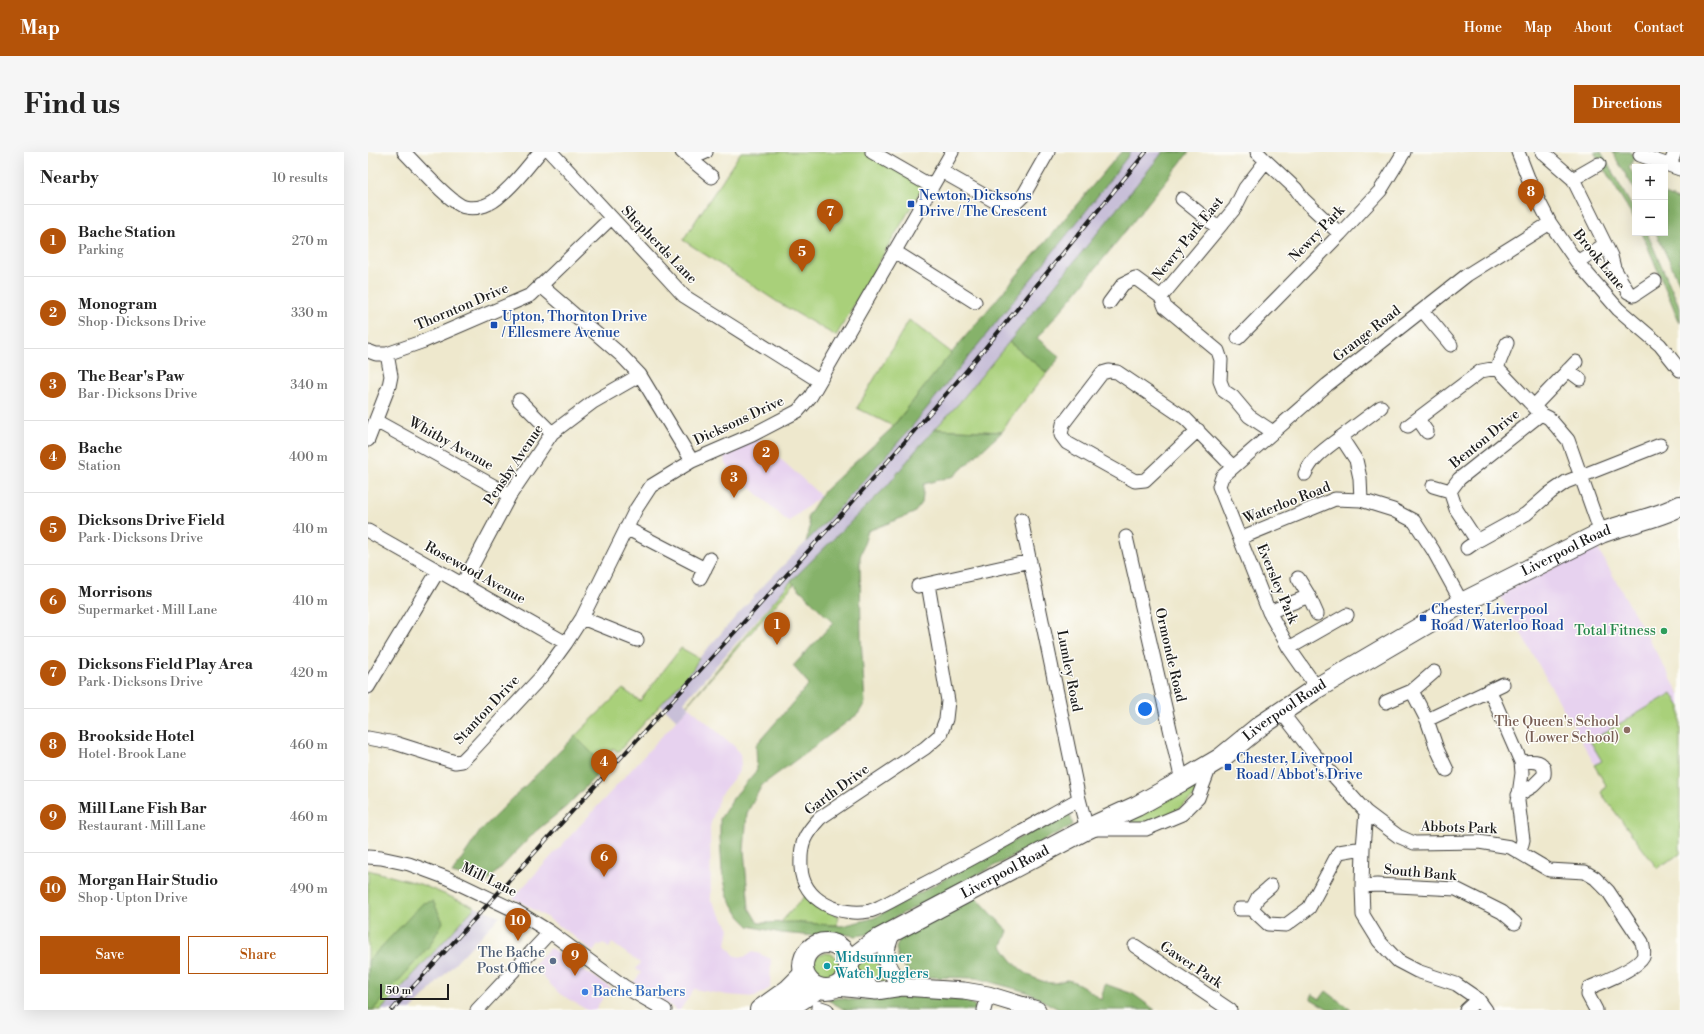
<!DOCTYPE html>
<html lang="en">
<head>
<meta charset="utf-8">
<style>
  :root { --surface:#fff; --page:#f6f6f6; --text:#222; --muted:#767676; --line:#e0e0e0; --accent:#b45309 }
  body { margin:0; font-family:"Libre Bodoni",serif; background:var(--page); color:var(--text) }
  .controls { position:absolute; right:12px; top:12px; display:grid; overflow:hidden; border-radius:0px; box-shadow:0 4px 16px #0002 }
  .controls button { width:36px; height:36px; display:grid; place-items:center; padding:0; border:0; border-bottom:1px solid var(--line); background:var(--surface); color:var(--text); font:20px sans-serif }
  .scale { position:absolute; left:12px; bottom:10px; width:69px; box-sizing:border-box; padding-left:4px; border:2px solid #1c1c1c; border-top:0; font-size:11px; line-height:14px; white-space:nowrap; color:#1c1c1c; -webkit-text-stroke:3px #fdfcf7; paint-order:stroke }
  .you { position:absolute; left:777px; top:557px; width:14px; height:14px; margin:-10px; border:3px solid #fff; border-radius:50%; background:#1a73e8; box-shadow:0 0 0 6px #1a73e833 }
  .badge { display:grid; place-items:center; width:26px; height:26px; border-radius:50%; background:var(--accent); color:#fff; font-size:13px; font-weight:700 }
  .pin { position:absolute; translate:-50% -33px; filter:drop-shadow(0 1px 2px #0008) }
  .pin::after { content:''; position:absolute; top:21px; width:14px; height:12px; background:inherit; clip-path:polygon(0 0,100% 0,50% 100%) }
  .list { margin:0; padding:0; list-style:none }
  h2 { display:flex; justify-content:space-between; align-items:center; height:52px; margin:0; padding:0 16px; font-size:17px }
  h2 small { font-size:13px; font-weight:400; color:var(--muted) }
  .list li { display:grid; grid-template-columns:26px 1fr auto; gap:12px; align-items:center; box-sizing:border-box; height:72px; padding:0 16px; border-top:1px solid var(--line) }
  .list b { display:block; font-size:15px; white-space:nowrap }
  .list p { margin:0; font-size:13px; white-space:nowrap; color:var(--muted) }
  .list em { font-size:13px; font-style:normal; color:var(--muted) }
  .actions { display:flex; gap:8px; padding:12px 16px }
  .actions a { flex:1; padding:9px 0; border:1px solid var(--accent); border-radius:0px; text-align:center; font-size:14px; color:var(--accent) }
  .actions .main { background:var(--accent); color:#fff }
  .map { position:relative; flex:none; width:1312px; height:858px; overflow:hidden; border-radius:0px }
  header { display:flex; align-items:center; gap:24px; box-sizing:border-box; height:56px; padding:0 20px; background:var(--accent); color:#fff }
  header strong { font-size:19px }
  nav { display:flex; gap:22px; margin-inline-start:auto; font-size:14px }
  .intro { display:flex; align-items:center; justify-content:space-between; box-sizing:border-box; height:96px; padding:0 24px }
  h1 { margin:0; font-size:28px }
  .button { padding:10px 18px; border-radius:0px; background:var(--accent); color:#fff; font-size:14px; font-weight:700 }
  main { display:flex; gap:24px; padding:0 24px }
  aside { flex:1; background:var(--surface); border-radius:0px; box-shadow:0 4px 16px #0002 }
  .map>svg:first-child { display:block }
</style>
</head>
<body>
<header>
<strong>Map</strong>
<nav><a>Home</a><a>Map</a><a>About</a><a>Contact</a></nav>
</header>
<div class="intro"><h1>Find us</h1><a class="button">Directions</a></div>
<main>
<aside>
<h2>Nearby<small>10 results</small></h2>
<ul class="list">
<li><span class="badge">1</span><div><b>Bache Station</b><p>Parking</p></div><em>270 m</em></li>
<li><span class="badge">2</span><div><b>Monogram</b><p>Shop · Dicksons Drive</p></div><em>330 m</em></li>
<li><span class="badge">3</span><div><b>The Bear's Paw</b><p>Bar · Dicksons Drive</p></div><em>340 m</em></li>
<li><span class="badge">4</span><div><b>Bache</b><p>Station</p></div><em>400 m</em></li>
<li><span class="badge">5</span><div><b>Dicksons Drive Field</b><p>Park · Dicksons Drive</p></div><em>410 m</em></li>
<li><span class="badge">6</span><div><b>Morrisons</b><p>Supermarket · Mill Lane</p></div><em>410 m</em></li>
<li><span class="badge">7</span><div><b>Dicksons Field Play Area</b><p>Park · Dicksons Drive</p></div><em>420 m</em></li>
<li><span class="badge">8</span><div><b>Brookside Hotel</b><p>Hotel · Brook Lane</p></div><em>460 m</em></li>
<li><span class="badge">9</span><div><b>Mill Lane Fish Bar</b><p>Restaurant · Mill Lane</p></div><em>460 m</em></li>
<li><span class="badge">10</span><div><b>Morgan Hair Studio</b><p>Shop · Upton Drive</p></div><em>490 m</em></li>
</ul>
<div class="actions"><a class="main">Save</a><a>Share</a></div>
</aside>
<div class="map">
<svg width="1312" height="858" viewBox="0 0 1312 858">
  <rect width="100%" height="100%" fill="#fdfcf7"/>
  <filter id="ink" filterUnits="userSpaceOnUse"><feTurbulence type="fractalNoise" baseFrequency=".025" numOctaves="2"/><feDisplacementMap in="SourceGraphic" scale="8" xChannelSelector="R" yChannelSelector="G"/><feConvolveMatrix kernelMatrix="1 2 1 2 8 2 1 2 1" color-interpolation-filters="sRGB"/></filter>
  <filter id="wash" filterUnits="userSpaceOnUse"><feTurbulence type="fractalNoise" baseFrequency=".012" numOctaves="4" result="noise"/><feDisplacementMap in="SourceGraphic" scale="16" xChannelSelector="R" yChannelSelector="G"/><feGaussianBlur stdDeviation="0.9" result="paint"/><feColorMatrix in="noise" values="0 0 0 0 0 0 0 0 0 0 0 0 0 0 0 0 0 1.4 0 .05"/><feComposite in="paint" operator="in"/></filter>
  <g filter="url(#wash)">
    <rect width="100%" height="100%" fill="#eee8cd"/>
    <path fill="#e7d2ef" d="M 390,286 L 453,344 L 420,370 L 357,312 L 356,307 L 358,301 Z
      M 1229,395 L 1312,543 L 1312,702 L 1289,716 L 1233,641 L 1238,633 L 1131,442 Z
      M 321,555 L 367,595 L 372,602 L 373,613 L 370,621 L 352,643 L 342,674 L 343,748 L 361,776 L 358,793 L 367,804 L 376,805 L 385,799 L 403,807 L 402,836 L 387,845 L 359,843 L 326,837 L 312,858 L 309,858 L 265,831 L 273,821 L 268,817 L 272,811 L 244,791 L 241,796 L 235,791 L 231,794 L 230,793 L 225,800 L 200,780 L 175,763 L 145,746 Z
      M 182,796 L 242,835 L 227,858 L 219,858 L 192,842 L 164,814 Z"/>
    <path fill="#c8bfd8" d="M 763,0 L 795,0 L 716,100 L 592,250 L 548,298 L 520,333 L 423,429 L 316,550 L 321,555 L 309,568 L 293,553 L 325,517 L 331,506 L 395,434 L 475,352 L 542,277 L 718,59 Z
      M 107,755 L 132,764 L 43,858 L 13,858 Z"/>
    <path fill="#a9d07a" stroke="#62764b" d="M 373,0 L 497,0 L 556,33 L 468,184 L 411,151 L 315,88 Z
      M 541,168 L 584,201 L 525,274 L 489,256 Z
      M 641,190 L 679,221 L 644,264 L 634,280 L 567,277 L 592,250 Z
      M 423,429 L 426,432 L 319,553 Z
      M 313,496 L 331,506 L 325,517 L 250,600 L 245,596 L 233,610 L 207,584 L 255,537 L 272,549 Z
      M 1304,541 L 1312,555 L 1312,702 L 1289,716 L 1233,641 L 1238,633 L 1226,613 L 1234,609 L 1222,589 Z
      M 829,629 L 832,633 L 827,644 L 805,661 L 782,672 L 758,673 L 754,668 Z
      M 0,718 L 52,732 L 107,755 L 13,858 L 0,858 Z
      M 438,743 L 453,756 L 471,764 L 469,773 L 412,771 Z
      M 508,795 L 509,811 L 517,831 C 506,828 491,824 486,814 Z
      M444 815a14 14 0 1 1 28 0a14 14 0 1 1-28 0Z"/>
    <path fill="#86b26a" stroke="#516743" d="M 753,0 L 763,0 L 718,59 L 542,277 L 475,352 L 438,390 L 442,375 L 439,365 L 456,339 L 523,277 L 575,211 Z
      M 795,0 L 821,0 L 707,142 L 669,186 L 692,205 L 679,221 L 641,190 Z
      M 1226,0 L 1233,0 L 1267,60 L 1267,68 Z
      M 1244,0 L 1261,0 L 1267,4 L 1261,16 L 1267,24 L 1267,38 Z
      M 1297,42 L 1312,48 L 1312,132 L 1288,81 L 1297,81 Z
      M 1274,81 L 1279,81 L 1312,156 L 1312,171 Z
      M 567,277 L 634,280 L 586,324 L 556,332 L 554,351 L 546,361 L 500,379 L 492,405 L 493,486 L 497,551 L 490,562 L 394,633 L 379,661 L 376,698 L 381,756 L 390,771 L 425,770 L 474,774 L 506,766 L 701,659 L 705,673 L 524,767 L 520,777 L 507,781 L 488,784 L 475,782 L 448,784 L 413,781 L 381,774 L 372,765 L 360,745 L 354,719 L 352,685 L 352,667 L 366,645 L 389,618 L 388,593 L 441,532 L 425,514 L 465,471 L 423,429 L 520,333 L 548,298 Z
      M 207,584 L 233,610 L 230,614 L 234,618 L 199,654 L 168,679 L 119,730 L 84,721 L 113,678 Z
      M 606,743 L 640,779 L 634,794 C 644,812 662,829 684,831 C 688,832 694,828 699,828 C 712,830 723,840 733,848 L 737,832 L 765,842 L 787,858 L 692,858 L 659,840 L 608,826 L 552,825 L 539,819 L 531,808 L 528,796 L 533,784 Z
      M 65,749 L 75,770 L 62,793 L 5,858 L 0,858 L 0,809 L 55,751 Z
      M 958,839 L 983,858 L 962,858 L 943,847 L 944,842 L 952,847 Z
      M 554,844 L 600,849 L 607,854 L 608,858 L 477,858 L 460,848 L 472,846 L 486,848 Z"/>
  </g>
  <g filter="url(#ink)">
    <g fill="none" stroke-linecap="round" stroke-linejoin="round">
      <defs>
        <path id="minor" d="M 36,0 C 48,12 83,52 97,55 C 110,58 124,52 133,43 C 148,31 160,14 172,0
          M 183,0 L 316,144 L 451,229
          M 314,0 L 344,25
          M 504,0 L 563,34
          M 889,0 L 898,9
          M 1150,0 L 1164,36 L 1182,71 L 1209,110 L 1250,157 L 1292,193 L 1312,218
          M 1174,0 L 1205,27 L 1243,104 L 1246,116 L 1260,140 L 1266,143 L 1287,129
          M 317,3 L 331,3 L 338,0
          M 1272,3 L 1312,17
          M 1302,13 L 1307,0
          M 573,19 L 635,54 L 647,52 L 655,44 L 680,0
          M 1205,27 L 1231,12
          M 814,47 L 850,76
          M 526,99 L 607,150
          M 1209,110 L 1236,93
          M 172,133 L 253,203 L 272,223 L 324,309
          M 741,151 L 755,132 L 767,126 L 793,145
          M 1055,159 L 1083,193
          M 870,186 L 972,82 L 1012,39 L 1036,0
          M 0,199 L 8,202 L 19,202 L 56,189 L 163,143 L 243,66
          M 1129,216 L 1139,191
          M 1200,218 L 1212,227
          M 151,248 L 184,281
          M 1166,254 L 1208,210
          M 1173,262 L 1091,327 L 1082,339 L 1088,357 L 1109,389 L 1158,362 L 1182,341 L 1198,330 L 1292,293
          M 1050,267 L 1059,280
          M 8,269 L 142,343
          M 1040,274 L 1113,219 L 1129,216 L 1173,262 L 1181,266 L 1200,288 L 1233,381
          M 830,278 L 777,328 L 767,329 L 699,291 L 693,283 L 695,272 L 734,221 L 741,219 L 749,220 L 817,266 L 865,315
          M 905,280 L 881,264 L 865,245 L 856,239 L 852,229 L 853,208 L 850,199 L 797,155 L 793,145 L 867,56 L 877,36 L 898,9 L 928,37 L 935,47 L 972,82
          M 0,288 L 21,234 L 23,224 L 19,202
          M 937,322 C 944,305 959,296 973,285
          M 1065,334 L 1082,339
          M 993,348 L 992,326 L 988,308 L 973,285 L 1013,255
          M 653,367 L 711,647 L 719,677 L 778,677 L 814,662 L 830,646 L 843,612
          M 258,376 L 337,417
          M 0,379 L 198,491
          M 758,385 L 814,629
          M 872,386 L 967,347 L 993,348 L 1025,358 L 1046,369 L 1065,398 L 1094,451
          M 1099,396 L 1109,389
          M 332,426 L 342,407
          M 930,426 L 941,444 L 949,462
          M 560,432 L 580,549 L 578,567 L 572,583 L 557,596 L 452,666 C 436,683 432,691 433,715 C 434,749 473,765 502,759 C 513,756 537,741 548,736 C 603,708 657,677 711,647
          M 94,433 L 142,343 L 184,281 L 225,250 L 272,223
          M 550,434 L 662,409
          M 901,460 L 941,444
          M 214,466 L 269,488
          M 921,496 L 979,463
          M 0,535 L 70,419
          M 949,536 L 921,496 L 901,460 L 851,334 L 854,325 L 959,233 L 1099,123 L 1182,71
          M 1044,539 L 1059,568 L 1069,597 L 1079,618
          M 1122,539 L 1153,610 L 1154,621 L 1150,649 L 1155,688 L 1152,700
          M 1018,550 L 1044,539 L 1066,520
          M 914,561 L 945,601 L 998,660 L 1030,684 L 1046,691 L 1111,690 L 1142,695 L 1181,718 L 1217,720 L 1227,726 L 1240,739 L 1274,790 C 1275,795 1277,801 1275,805 C 1269,817 1234,830 1221,836 L 1220,843 L 1228,858
          M 1059,568 L 1135,532
          M 0,586 L 27,591 L 87,610 L 94,609 L 102,601 L 174,524 L 198,491 L 214,466 L 268,357 L 283,334 L 324,309 L 384,283 L 430,259 L 443,244 L 584,0
          M 1150,643 L 1165,634 L 1176,623 C 1178,607 1165,609 1153,610
          M 998,660 L 995,696 L 994,734 L 995,763 L 1011,789 L 1030,809 L 1049,819 L 1088,832 L 1110,847 L 1118,858
          M 0,705 L 13,706 L 41,712 L 79,726 L 148,759 L 182,780 L 257,835 L 297,858
          M 903,734 L 890,745 L 884,757 L 900,772 L 918,773 L 941,756 L 971,700 L 995,696
          M 994,734 L 1009,733 L 1088,737 L 1134,760 L 1147,771
          M 871,757 L 884,757
          M 767,794 L 862,858
          M 450,855 L 459,858
          M 109,858 L 182,780
          M 616,858 L 620,843
          M 1098,858 L 1110,847"/>
        <path id="major" d="M 524,780 C 512,808 518,812 534,835
          M 480,821 L 506,838
          M 469,835 L 508,839 L 534,835 L 596,839 L 620,843 L 669,858"/>
        <g id="highway">
          <circle cx="458" cy="814" r="23"/>
          <path id="s1" d="M 481,809 L 507,789 L 719,677 L 769,654 L 814,629 L 853,606 L 892,574 L 949,536 L 1094,451 L 1233,381 C 1259,371 1287,367 1312,354"/>
          <path d="M 392,858 L 420,838 L 436,822"/>
          <path d="M 418,858 L 450,836"/>
        </g>
      </defs>
      <use href="#minor" stroke="#3c3b37" stroke-width="15"/>
      <use href="#major" stroke="#3c3b37" stroke-width="19"/>
      <use href="#highway" stroke="#3c3b37" stroke-width="22"/>
      <use href="#minor" stroke="#fff" stroke-width="13"/>
      <use href="#major" stroke="#fff" stroke-width="17"/>
      <use href="#highway" stroke="#fff" stroke-width="20"/>
      <defs>
        <path id="rail" d="M 24,858 L 481,354 L 599,218 L 778,0"/>
      </defs>
      <use href="#rail" stroke="#1c1c1c" stroke-width="4"/>
      <use href="#rail" stroke="#fdfcf7" stroke-width="2.5" stroke-dasharray="8" stroke-linecap="butt"/>
    </g>
  </g>
  <g fill="#1a4fb4" stroke="#fdfcf7" stroke-width="1.5">
    <rect x="539" y="48" width="8" height="8" rx="2"/>
    <rect x="122" y="169" width="8" height="8" rx="2"/>
    <rect x="1051" y="462" width="8" height="8" rx="2"/>
    <rect x="856" y="611" width="8" height="8" rx="2"/>
  </g>
  <circle fill="#2e9e5b" stroke="#fdfcf7" stroke-width="1.5" cx="1296" cy="479" r="4"/>
  <circle fill="#8d6e63" stroke="#fdfcf7" stroke-width="1.5" cx="1259" cy="578" r="4"/>
  <circle fill="#5c6f8a" stroke="#fdfcf7" stroke-width="1.5" cx="185" cy="809" r="4"/>
  <circle fill="#0f9aa8" stroke="#fdfcf7" stroke-width="1.5" cx="459" cy="814" r="4"/>
  <circle fill="#3f7fe0" stroke="#fdfcf7" stroke-width="1.5" cx="217" cy="840" r="4"/>
  <g text-anchor="middle" dominant-baseline="central" stroke-width="3" stroke-linejoin="round" paint-order="stroke">
    <g font-size="14" fill="#164399" stroke="#fdfcf7" text-anchor="start">
      <text x="551" y="44">Newton, Dicksons<tspan x="551" dy="16">Drive / The Crescent</tspan></text>
      <text x="134" y="165">Upton, Thornton Drive<tspan x="134" dy="16">/ Ellesmere Avenue</tspan></text>
      <text x="1063" y="458">Chester, Liverpool<tspan x="1063" dy="16">Road / Waterloo Road</tspan></text>
      <text x="868" y="607">Chester, Liverpool<tspan x="868" dy="16">Road / Abbot's Drive</tspan></text>
    </g>
    <g font-size="14" fill="#1c1c1c" stroke="#fdfcf7">
      <text transform="translate(949 82) rotate(-46)">Newry Park</text>
      <text transform="translate(820 87) rotate(-51)">Newry Park East</text>
      <text transform="translate(291 93) rotate(46)">Shepherds Lane</text>
      <text transform="translate(1231 108) rotate(51)">Brook Lane</text>
      <text transform="translate(94 155) rotate(-23)">Thornton Drive</text>
      <text transform="translate(999 182) rotate(-38)">Grange Road</text>
      <text transform="translate(371 269) rotate(-25)">Dicksons Drive</text>
      <text transform="translate(1117 287) rotate(-39)">Benton Drive</text>
      <text transform="translate(83 292) rotate(29)">Whitby Avenue</text>
      <text transform="translate(146 313) rotate(-56)">Pensby Avenue</text>
      <text transform="translate(919 351) rotate(-21)">Waterloo Road</text>
      <text stroke="none"><textPath href="#s1" startOffset="828">Liverpool Road</textPath></text>
      <text transform="translate(107 421) rotate(29)">Rosewood Avenue</text>
      <text transform="translate(909 432) rotate(67)">Eversley Park</text>
      <text transform="translate(802 503) rotate(77)">Ormonde Road</text>
      <text transform="translate(701 519) rotate(79)">Lumley Road</text>
      <text transform="translate(119 558) rotate(-47)">Stanton Drive</text>
      <text stroke="none"><textPath href="#s1" startOffset="504">Liverpool Road</textPath></text>
      <text transform="translate(469 638) rotate(-36)">Garth Drive</text>
      <text transform="translate(1091 676) rotate(2)">Abbots Park</text>
      <text stroke="none"><textPath href="#s1" startOffset="180">Liverpool Road</textPath></text>
      <text transform="translate(1052 721) rotate(5)">South Bank</text>
      <text transform="translate(121 728) rotate(26)">Mill Lane</text>
      <text transform="translate(823 813) rotate(34)">Gawer Park</text>
    </g>
    <g font-size="14" fill="#27864d" stroke="#fdfcf7" text-anchor="end">
      <text x="1288" y="479">Total Fitness</text>
    </g>
    <g font-size="14" fill="#785e54" stroke="#fdfcf7" text-anchor="end">
      <text x="1251" y="570">The Queen's School<tspan x="1251" dy="16">(Lower School)</tspan></text>
    </g>
    <g font-size="14" fill="#4e5e75" stroke="#fdfcf7" text-anchor="end">
      <text x="177" y="801">The Bache<tspan x="177" dy="16">Post Office</tspan></text>
    </g>
    <g font-size="14" fill="#0d838f" stroke="#fdfcf7" text-anchor="start">
      <text x="467" y="806">Midsummer<tspan x="467" dy="16">Watch Jugglers</tspan></text>
    </g>
    <g font-size="14" fill="#366cbe" stroke="#fdfcf7" text-anchor="start">
      <text x="225" y="840">Bache Barbers</text>
    </g>
  </g>
</svg>
<div class="controls">
<button>+</button>
<button>−</button>
</div>
<div class="scale">50 m</div>
<div class="you"></div>
<div class="pin badge" style="left:409px;top:493px">1</div>
<div class="pin badge" style="left:398px;top:321px">2</div>
<div class="pin badge" style="left:366px;top:346px">3</div>
<div class="pin badge" style="left:236px;top:630px">4</div>
<div class="pin badge" style="left:434px;top:120px">5</div>
<div class="pin badge" style="left:236px;top:725px">6</div>
<div class="pin badge" style="left:462px;top:80px">7</div>
<div class="pin badge" style="left:1163px;top:60px">8</div>
<div class="pin badge" style="left:207px;top:824px">9</div>
<div class="pin badge" style="left:150px;top:789px">10</div>
</div>
</main>
</body>
</html>
